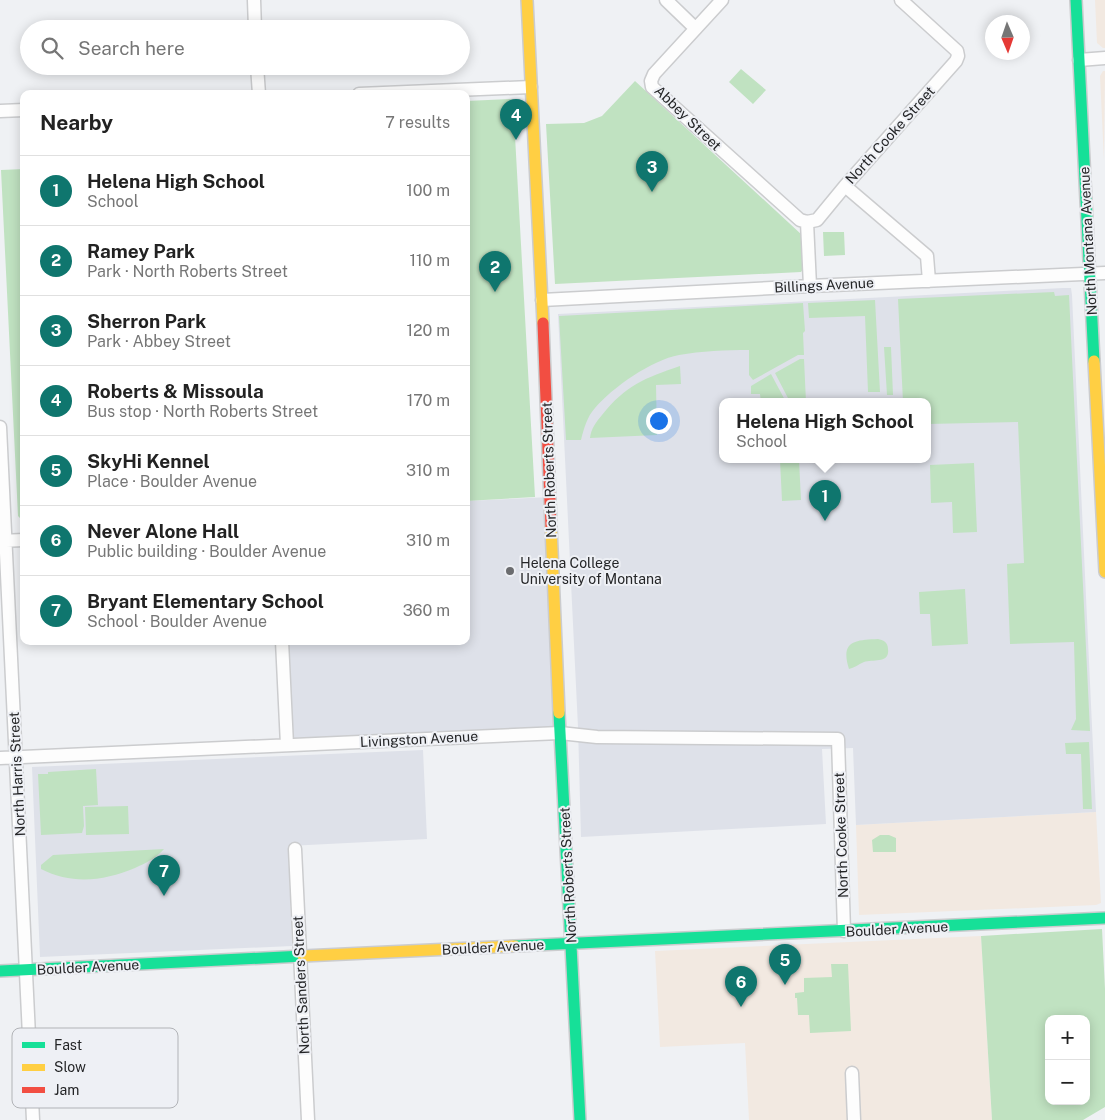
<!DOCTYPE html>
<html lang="en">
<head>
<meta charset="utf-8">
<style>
  :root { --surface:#fff; --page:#f6f6f6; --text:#222; --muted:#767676; --line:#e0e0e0; --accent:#0f766e }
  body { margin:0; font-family:"Public Sans",sans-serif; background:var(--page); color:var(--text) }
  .controls { position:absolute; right:15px; bottom:15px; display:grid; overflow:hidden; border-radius:10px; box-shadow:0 2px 12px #0003 }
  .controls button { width:45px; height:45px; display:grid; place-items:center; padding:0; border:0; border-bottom:1px solid var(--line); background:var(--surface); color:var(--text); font:25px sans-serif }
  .compass { position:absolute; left:985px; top:15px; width:45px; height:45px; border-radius:50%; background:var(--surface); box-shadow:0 2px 12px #0003; rotate:178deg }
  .you { position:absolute; left:658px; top:420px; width:18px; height:18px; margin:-12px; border:4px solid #fff; border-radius:50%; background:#1a73e8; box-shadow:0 0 0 8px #1a73e833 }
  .badge { display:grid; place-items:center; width:32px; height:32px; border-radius:50%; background:var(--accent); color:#fff; font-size:16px; font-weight:700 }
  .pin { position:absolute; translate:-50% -41px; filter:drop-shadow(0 1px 2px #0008) }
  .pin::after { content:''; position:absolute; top:26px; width:18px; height:15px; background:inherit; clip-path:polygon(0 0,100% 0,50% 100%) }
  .popup { position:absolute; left:719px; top:398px; width:212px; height:65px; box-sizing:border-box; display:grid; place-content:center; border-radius:10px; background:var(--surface); filter:drop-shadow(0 1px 4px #0005); font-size:16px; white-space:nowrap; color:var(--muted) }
  .popup b { font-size:19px; color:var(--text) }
  .popup::after { content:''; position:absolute; left:50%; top:100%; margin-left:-10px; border:10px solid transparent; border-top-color:var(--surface) }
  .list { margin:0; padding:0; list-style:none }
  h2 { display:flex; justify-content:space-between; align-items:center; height:65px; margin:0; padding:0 20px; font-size:21px }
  h2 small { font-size:16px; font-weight:400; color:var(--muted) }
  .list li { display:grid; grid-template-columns:32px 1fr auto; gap:15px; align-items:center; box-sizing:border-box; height:70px; padding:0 20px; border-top:1px solid var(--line) }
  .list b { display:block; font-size:19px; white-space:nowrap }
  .list p { margin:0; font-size:16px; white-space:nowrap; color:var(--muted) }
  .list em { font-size:16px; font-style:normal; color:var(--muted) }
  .icon { flex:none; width:28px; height:28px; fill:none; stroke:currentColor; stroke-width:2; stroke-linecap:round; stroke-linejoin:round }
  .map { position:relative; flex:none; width:1105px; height:1120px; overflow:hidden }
  .search { position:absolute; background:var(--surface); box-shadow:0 2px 12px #0003; left:20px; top:20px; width:450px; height:55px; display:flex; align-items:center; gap:12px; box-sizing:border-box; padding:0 18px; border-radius:28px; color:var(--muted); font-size:19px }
  .panel { position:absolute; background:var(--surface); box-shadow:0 2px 12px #0003; left:20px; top:90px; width:450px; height:555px; border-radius:10px }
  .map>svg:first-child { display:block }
</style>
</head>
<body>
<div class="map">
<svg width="1105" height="1120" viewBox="0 0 1105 1120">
  <rect width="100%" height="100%" fill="#eff1f4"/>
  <path fill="#f2e9e1" d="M 1095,0 L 1105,0 L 1105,48 L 1103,48 L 1097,43 Z
    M 1103,71 L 1105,71 L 1104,161 L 1100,76 Z
    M 1096,812 L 1101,903 L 1096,905 L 859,915 L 856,825 Z
    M 981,936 L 992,1120 L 749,1120 L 745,1043 L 660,1047 L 655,951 Z"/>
  <path fill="#dee1e9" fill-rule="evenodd" d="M 1063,288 L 1071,288 L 1072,295 L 1096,812 L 856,825 L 853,748 L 822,749 L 826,824 L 581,837 L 578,727 L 558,314 ZM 722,402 L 928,402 L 928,460 L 722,460 Z
    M 550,497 L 560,733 L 287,745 L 282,641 L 466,641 L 466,501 Z
    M 423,750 L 427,839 L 288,846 L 292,946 L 40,957 L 32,767 Z"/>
  <path fill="#c0e2c1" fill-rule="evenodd" d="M 741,69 L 766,90 L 753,104 L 729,82 Z
    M 635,81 L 802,235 L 803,269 L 801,272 L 555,284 L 546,124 L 584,123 L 602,116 Z
    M 510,99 L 513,100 L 535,497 L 466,501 L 466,101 Z
    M 24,169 L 24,522 L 18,516 L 1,170 Z
    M 823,232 L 844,232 L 845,255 L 824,256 Z
    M 1054,292 L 1055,296 L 1069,295 L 1090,731 L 1071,730 L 1076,719 L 1074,642 L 1010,644 L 1007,564 L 1024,563 L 1018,422 L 928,424 L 928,402 L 903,402 L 898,299 Z
    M 875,300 L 880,392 L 868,392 L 865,316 L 809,318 L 808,303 Z
    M 803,303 L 805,331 L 803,333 L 804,355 L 798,355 L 753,380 L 749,375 L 749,350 C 726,350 701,351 679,355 C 652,360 613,387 595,408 C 587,417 584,428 581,440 L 566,440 L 559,316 Z
    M 884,347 L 891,347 L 893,395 L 887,395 Z
    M 800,359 L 804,359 L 806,402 L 790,402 L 775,373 Z
    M 680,366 L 681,384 L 656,385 L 657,435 L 590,438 C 591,429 596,422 602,415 C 626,385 645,378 680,366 Z
    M 771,374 L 786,402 L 761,402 L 760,394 L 751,394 L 751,386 Z
    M 780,460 L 799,460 L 801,500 L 782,501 Z
    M 974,463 L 977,532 L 953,533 L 952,502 L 931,503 L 930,465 Z
    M 965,589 L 968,644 L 932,646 L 930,614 L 920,614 L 919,592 Z
    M 878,639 C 883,640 888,642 888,649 C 890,664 873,659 864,662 C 859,664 854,668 849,669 C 840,641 855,640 878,639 Z
    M 1089,742 L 1092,809 L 1083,809 L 1081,754 L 1066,754 L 1065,743 Z
    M 96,769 L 98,805 L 83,806 L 84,826 L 82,833 L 41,835 L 38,774 L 48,774 L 48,772 Z
    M 128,806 L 129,834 L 86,835 L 85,807 Z
    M 880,835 L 889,835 L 896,838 L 896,852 L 873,852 L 872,840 Z
    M 164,849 C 156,858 146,863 135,868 C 104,881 72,885 41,869 L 41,865 L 53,855 Z
    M 1102,929 L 1105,989 L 1105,1107 L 1083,1120 L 992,1120 L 981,936 ZM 1049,1019 L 1086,1019 L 1086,1101 L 1049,1101 Z
    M 831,964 L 848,964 L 851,1031 L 810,1033 L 809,1015 L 798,1015 L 797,998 L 795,998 L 795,993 L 804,992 L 804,978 L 832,977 Z"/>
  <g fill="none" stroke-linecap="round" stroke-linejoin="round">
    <defs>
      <path id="street" d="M 254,0 L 255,29
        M 666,0 L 695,28
        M 722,0 L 654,74 L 651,81 L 652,87 L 800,220 L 807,222 L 817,220 L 845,186 L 956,61 L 958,56 L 957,51 L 901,0
        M 1079,60 L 1105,58
        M 257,66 L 259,94
        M 359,94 L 531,87
        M 0,111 L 24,110
        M 845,186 L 927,256 L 929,281
        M 807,222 L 810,286
        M 542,300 L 810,286 L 1105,273
        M 0,427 L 33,1120
        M 0,541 L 24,540
        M 282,641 L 287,745
        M 0,758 L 560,733 L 597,737 L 838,739 L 844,931
        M 295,849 L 308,1120
        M 852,1073 L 854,1120"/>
      <path id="fast" d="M 1076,0 L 1094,361
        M 559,713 L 580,1120
        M 515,946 L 1105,918
        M 0,971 L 303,956"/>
      <path id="slow" d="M 527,0 L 543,323
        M 1094,361 L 1105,572
        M 551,527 L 559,713
        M 303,956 L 515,946"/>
      <path id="jam" d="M 543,323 L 551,527"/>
    </defs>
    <use href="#street" stroke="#cbccce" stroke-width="15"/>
    <use href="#fast" stroke="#cbccce" stroke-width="14"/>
    <use href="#slow" stroke="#cbccce" stroke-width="14"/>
    <use href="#jam" stroke="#cbccce" stroke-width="14"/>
    <use href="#street" stroke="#fdfdfd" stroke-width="12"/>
    <use href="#fast" stroke="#16e098" stroke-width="11"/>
    <use href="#slow" stroke="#ffcf43" stroke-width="11"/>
    <use href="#jam" stroke="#f24e42" stroke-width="11"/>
  </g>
  <circle fill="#6b6c6f" stroke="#eef0f5" stroke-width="2" cx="510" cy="571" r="5"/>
  <g text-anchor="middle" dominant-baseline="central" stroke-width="4" stroke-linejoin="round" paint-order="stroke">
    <g font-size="14" fill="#242527" stroke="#eef0f5">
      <text transform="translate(688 118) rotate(44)">Abbey Street</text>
      <text transform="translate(890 135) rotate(-48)">North Cooke Street</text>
      <text transform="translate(1088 241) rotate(-93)">North Montana Avenue</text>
      <text transform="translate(824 285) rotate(-3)">Billings Avenue</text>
      <text transform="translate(549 470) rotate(-92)">North Roberts Street</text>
      <text transform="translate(419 739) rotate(-3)">Livingston Avenue</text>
      <text transform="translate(17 774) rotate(-93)">North Harris Street</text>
      <text transform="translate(841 835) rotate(-92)">North Cooke Street</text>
      <text transform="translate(568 875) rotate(-93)">North Roberts Street</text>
      <text transform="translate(897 929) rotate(-3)">Boulder Avenue</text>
      <text transform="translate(493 947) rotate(-3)">Boulder Avenue</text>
      <text transform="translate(88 967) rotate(-3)">Boulder Avenue</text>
      <text transform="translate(301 985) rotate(-93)">North Sanders Street</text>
    </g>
    <g font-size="14" fill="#242527" stroke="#eef0f5" text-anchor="start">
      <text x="520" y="563">Helena College<tspan x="520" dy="16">University of Montana</tspan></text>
    </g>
  </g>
  <rect x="12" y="1028" width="166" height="80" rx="8" fill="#eef0f5" stroke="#b1b3b7" stroke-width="1"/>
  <rect x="22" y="1042" width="23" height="6" fill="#16e098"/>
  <rect x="22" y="1064" width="23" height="7" fill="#ffcf43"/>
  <rect x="22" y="1087" width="23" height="6" fill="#f24e42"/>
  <g font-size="14" fill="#242527">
    <text x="54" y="1050">Fast</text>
    <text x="54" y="1072">Slow</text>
    <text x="54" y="1095">Jam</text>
  </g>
</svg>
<div class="controls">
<button>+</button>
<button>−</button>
</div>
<svg class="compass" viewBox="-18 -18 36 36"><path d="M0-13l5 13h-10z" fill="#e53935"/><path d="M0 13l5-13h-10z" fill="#767676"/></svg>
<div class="you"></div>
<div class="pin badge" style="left:825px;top:521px">1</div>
<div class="popup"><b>Helena High School</b>School</div>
<div class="pin badge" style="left:495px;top:292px">2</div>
<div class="pin badge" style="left:652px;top:192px">3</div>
<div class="pin badge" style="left:516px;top:140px">4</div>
<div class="pin badge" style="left:785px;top:985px">5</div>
<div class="pin badge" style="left:741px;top:1007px">6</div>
<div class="pin badge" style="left:164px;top:896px">7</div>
<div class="search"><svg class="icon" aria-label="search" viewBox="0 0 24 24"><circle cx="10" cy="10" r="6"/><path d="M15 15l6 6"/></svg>Search here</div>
<section class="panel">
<h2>Nearby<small>7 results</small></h2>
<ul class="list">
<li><span class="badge">1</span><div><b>Helena High School</b><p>School</p></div><em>100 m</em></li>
<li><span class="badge">2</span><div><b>Ramey Park</b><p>Park · North Roberts Street</p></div><em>110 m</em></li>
<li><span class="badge">3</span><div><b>Sherron Park</b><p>Park · Abbey Street</p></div><em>120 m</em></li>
<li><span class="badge">4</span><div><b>Roberts &amp; Missoula</b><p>Bus stop · North Roberts Street</p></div><em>170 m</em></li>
<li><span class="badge">5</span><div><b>SkyHi Kennel</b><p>Place · Boulder Avenue</p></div><em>310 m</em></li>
<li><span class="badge">6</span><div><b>Never Alone Hall</b><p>Public building · Boulder Avenue</p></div><em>310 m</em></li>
<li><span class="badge">7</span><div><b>Bryant Elementary School</b><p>School · Boulder Avenue</p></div><em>360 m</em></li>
</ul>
</section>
</div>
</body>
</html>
